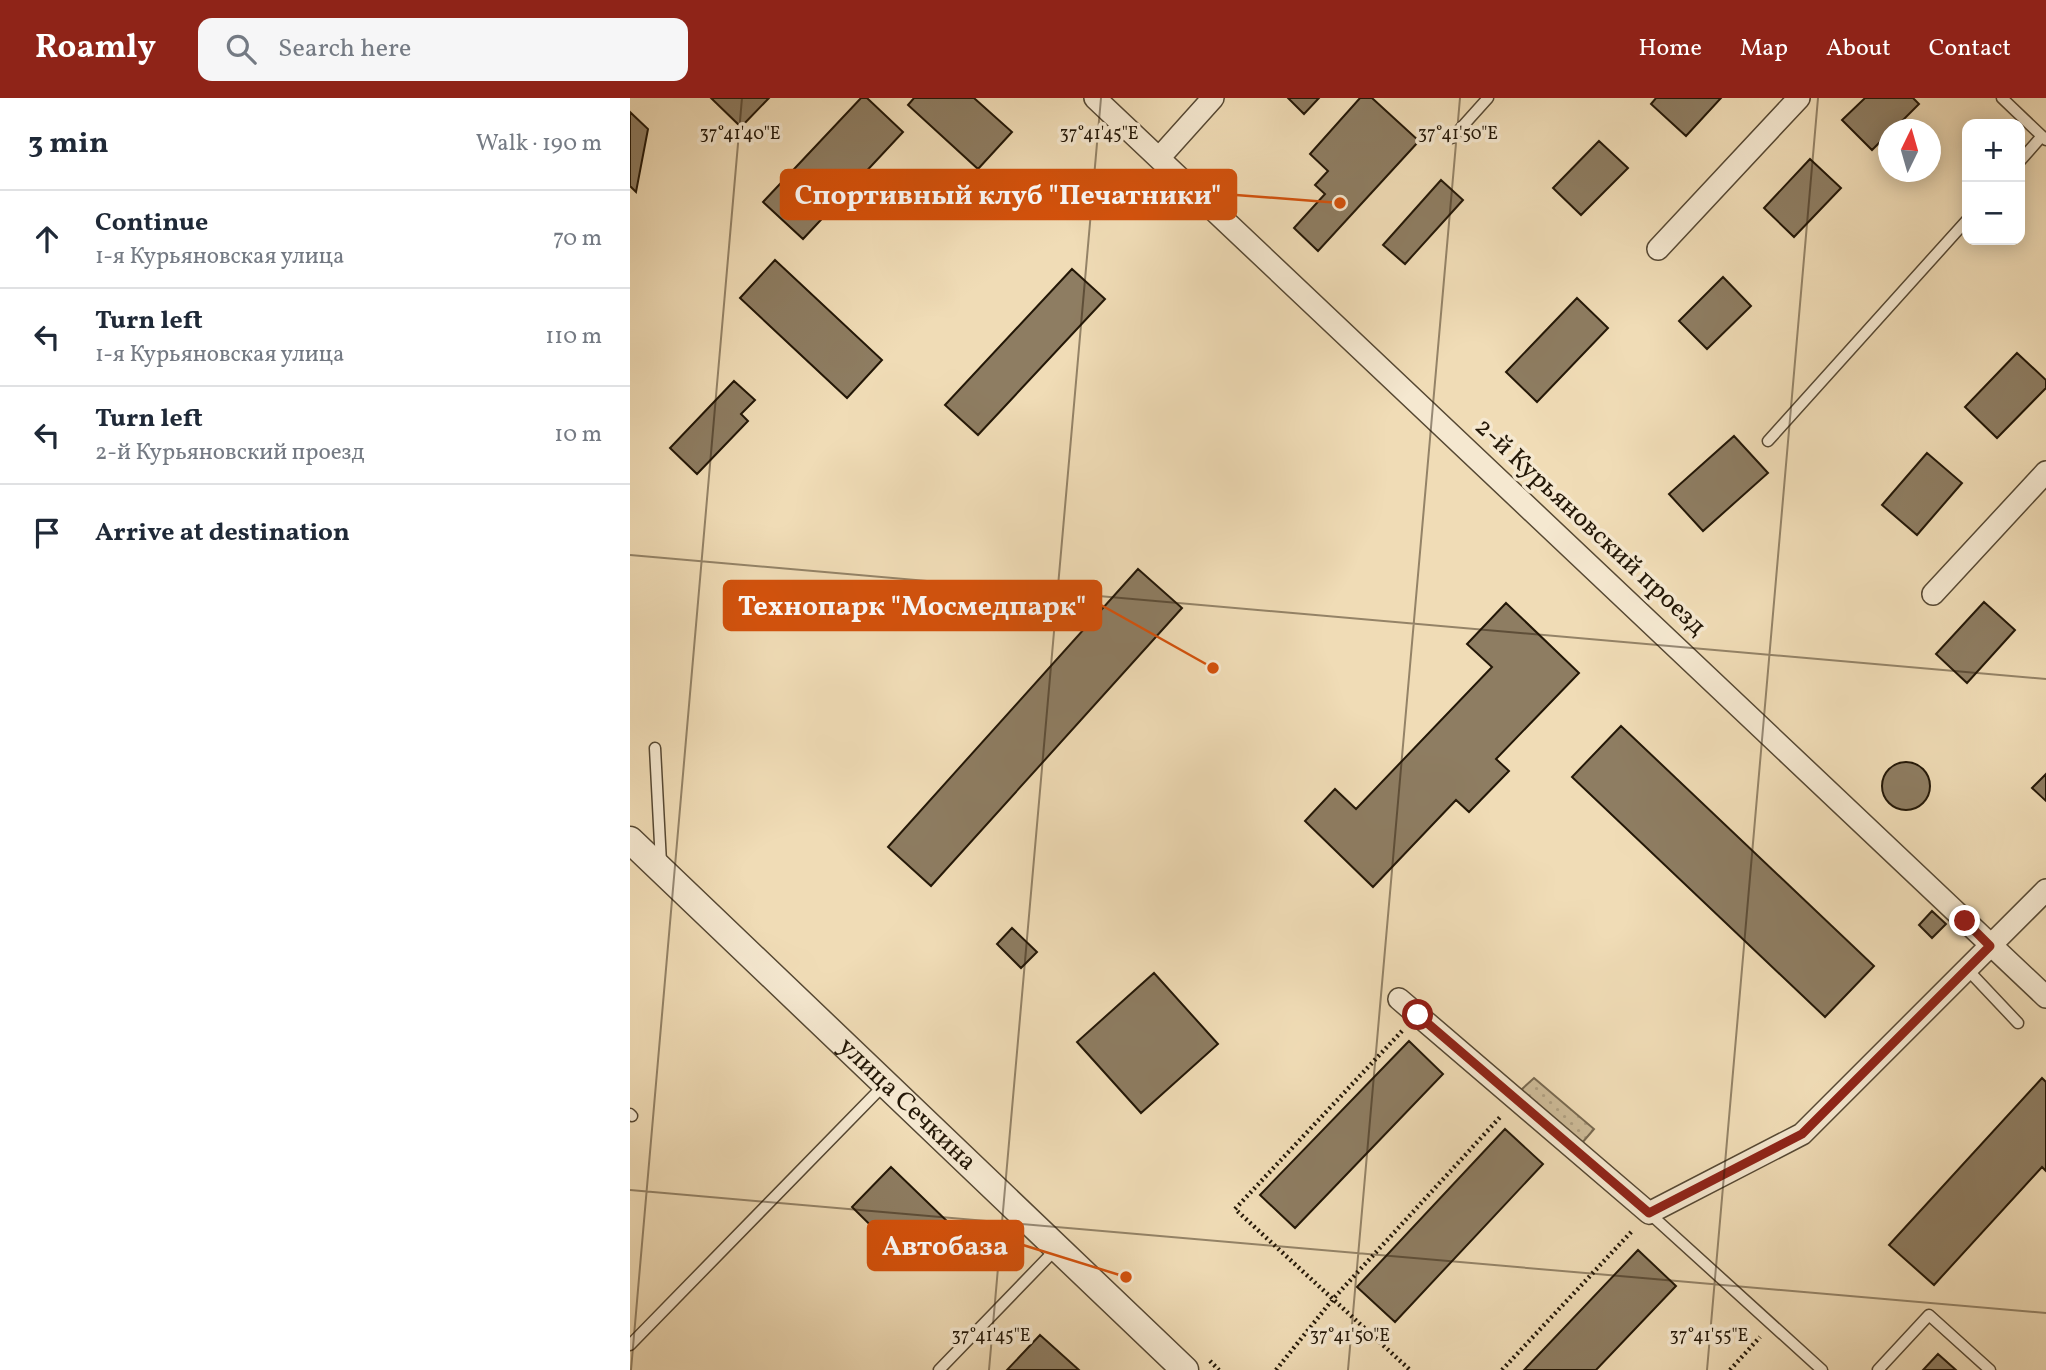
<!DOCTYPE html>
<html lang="en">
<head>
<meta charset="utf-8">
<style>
  :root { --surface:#fff; --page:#f6f6f7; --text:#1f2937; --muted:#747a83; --line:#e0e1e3; --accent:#8f2418 }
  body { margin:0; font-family:Vollkorn,serif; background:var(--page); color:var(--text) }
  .controls { position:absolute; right:21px; top:21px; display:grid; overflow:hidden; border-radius:14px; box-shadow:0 4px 18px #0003 }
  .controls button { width:63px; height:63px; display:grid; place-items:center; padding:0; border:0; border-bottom:2px solid var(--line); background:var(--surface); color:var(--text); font:35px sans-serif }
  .compass { position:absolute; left:1248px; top:21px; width:63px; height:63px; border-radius:50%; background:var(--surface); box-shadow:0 4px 18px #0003; rotate:5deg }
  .stop { position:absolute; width:21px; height:21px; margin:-16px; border:5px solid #8f2418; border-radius:50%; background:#fff }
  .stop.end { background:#8f2418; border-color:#fff; box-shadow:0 2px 7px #0008 }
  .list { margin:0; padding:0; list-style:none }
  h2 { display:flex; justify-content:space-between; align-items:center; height:91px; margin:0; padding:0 28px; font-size:30px }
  h2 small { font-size:23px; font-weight:400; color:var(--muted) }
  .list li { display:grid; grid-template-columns:46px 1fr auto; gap:21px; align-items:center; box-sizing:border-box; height:98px; padding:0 28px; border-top:2px solid var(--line) }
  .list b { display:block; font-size:26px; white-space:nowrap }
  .list p { margin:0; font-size:23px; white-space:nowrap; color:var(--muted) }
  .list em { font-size:23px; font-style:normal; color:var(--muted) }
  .icon { flex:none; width:38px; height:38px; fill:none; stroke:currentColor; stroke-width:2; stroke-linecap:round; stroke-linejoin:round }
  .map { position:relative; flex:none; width:1416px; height:1272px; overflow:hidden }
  header { display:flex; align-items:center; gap:42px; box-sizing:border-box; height:98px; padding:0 35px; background:var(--accent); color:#fff }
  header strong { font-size:33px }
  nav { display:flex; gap:38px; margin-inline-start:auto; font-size:24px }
  .search { width:490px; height:63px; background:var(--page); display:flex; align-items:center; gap:18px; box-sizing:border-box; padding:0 24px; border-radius:14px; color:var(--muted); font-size:26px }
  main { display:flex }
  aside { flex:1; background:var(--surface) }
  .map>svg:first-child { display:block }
</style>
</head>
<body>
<header>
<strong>Roamly</strong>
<div class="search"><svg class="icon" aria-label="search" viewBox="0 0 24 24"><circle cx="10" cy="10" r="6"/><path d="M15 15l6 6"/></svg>Search here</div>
<nav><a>Home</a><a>Map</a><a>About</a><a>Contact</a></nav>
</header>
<main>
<aside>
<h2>3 min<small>Walk · 190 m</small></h2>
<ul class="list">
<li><svg class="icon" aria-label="ahead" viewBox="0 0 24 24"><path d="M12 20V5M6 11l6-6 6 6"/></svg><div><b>Continue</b><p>1-я Курьяновская улица</p></div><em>70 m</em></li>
<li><svg class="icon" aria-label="left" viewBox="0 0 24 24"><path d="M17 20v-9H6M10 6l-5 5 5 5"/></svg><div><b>Turn left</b><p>1-я Курьяновская улица</p></div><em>110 m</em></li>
<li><svg class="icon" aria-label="left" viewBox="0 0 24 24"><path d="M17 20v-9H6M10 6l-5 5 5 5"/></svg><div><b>Turn left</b><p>2-й Курьяновский проезд</p></div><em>10 m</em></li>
<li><svg class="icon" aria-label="arrive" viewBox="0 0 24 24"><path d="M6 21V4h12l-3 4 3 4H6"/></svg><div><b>Arrive at destination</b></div></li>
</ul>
</aside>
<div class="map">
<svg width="1416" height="1272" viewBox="0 0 1416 1272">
  <defs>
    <pattern id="park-dots" width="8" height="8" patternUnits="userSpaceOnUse" patternTransform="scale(1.75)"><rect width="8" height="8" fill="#cdbb98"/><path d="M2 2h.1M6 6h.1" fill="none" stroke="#b0a082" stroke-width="1.8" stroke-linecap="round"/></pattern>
  </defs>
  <rect width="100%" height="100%" fill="#f0dcb6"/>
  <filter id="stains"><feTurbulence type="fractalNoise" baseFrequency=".00286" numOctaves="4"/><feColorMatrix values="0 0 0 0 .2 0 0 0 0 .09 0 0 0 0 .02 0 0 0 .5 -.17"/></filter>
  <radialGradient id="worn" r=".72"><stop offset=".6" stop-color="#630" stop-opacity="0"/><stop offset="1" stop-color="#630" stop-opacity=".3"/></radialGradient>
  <path fill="url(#park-dots)" stroke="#786950" stroke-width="2" d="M 904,980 L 964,1031 L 952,1045 L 891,992 Z"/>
  <path fill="#8e7d62" stroke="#231707" stroke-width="2" d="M 81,0 L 139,0 L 111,29 Z
    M 231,0 L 237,0 L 273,34 L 173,141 L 133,104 Z
    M 284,0 L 344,0 L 382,34 L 348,71 L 278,7 Z
    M 658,0 L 689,0 L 674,16 Z
    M 730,0 L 742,0 L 789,43 L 688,153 L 664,130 L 695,96 L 685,87 L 698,73 L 680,56 Z
    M 1026,0 L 1091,0 L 1056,38 L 1021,6 Z
    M 1235,0 L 1283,0 L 1289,6 L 1263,32 L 1258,32 L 1258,36 L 1242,52 L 1212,22 Z
    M 0,14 L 18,31 L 6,94 L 0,88 Z
    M 969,43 L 998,70 L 951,117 L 923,90 Z
    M 1180,61 L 1211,90 L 1164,139 L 1134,110 Z
    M 811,82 L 833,102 L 775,166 L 753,147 Z
    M 145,162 L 252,262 L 217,300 L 110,200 Z
    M 442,171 L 475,201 L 348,337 L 315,307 Z
    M 1093,179 L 1121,208 L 1077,251 L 1049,223 Z
    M 947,200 L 978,230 L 907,304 L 876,274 Z
    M 1387,255 L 1416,282 L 1416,290 L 1367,340 L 1335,309 Z
    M 104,283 L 125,302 L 111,316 L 118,323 L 67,376 L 40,350 Z
    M 1104,338 L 1138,375 L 1073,433 L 1039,396 Z
    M 1297,355 L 1332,385 L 1287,437 L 1252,407 Z
    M 508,471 L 552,510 L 301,788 L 258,749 Z
    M 1354,504 L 1385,532 L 1337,585 L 1306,556 Z
    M 876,505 L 949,575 L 866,661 L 879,673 L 839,714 L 826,702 L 743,789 L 675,723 L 705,691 L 726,711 L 862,569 L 837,546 Z
    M 991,628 L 1244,868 L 1195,919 L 942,679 Z
    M1252 688a24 24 0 1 1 48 0a24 24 0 1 1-48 0Z
    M 1416,676 L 1416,703 L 1402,690 Z
    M 1302,813 L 1316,826 L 1302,840 L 1289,827 Z
    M 382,830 L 407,854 L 391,870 L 367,846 Z
    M 524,875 L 588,946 L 511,1015 L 447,944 Z
    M 779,943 L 813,976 L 665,1130 L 630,1097 Z
    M 1412,980 L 1416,984 L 1416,1073 L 1412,1069 L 1304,1187 L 1259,1147 Z
    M 875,1031 L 913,1066 L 765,1224 L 727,1189 Z
    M 261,1069 L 321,1127 L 281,1167 L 222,1109 Z
    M 1008,1152 L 1046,1188 L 966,1272 L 894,1272 Z
    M 410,1237 L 449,1272 L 377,1272 Z
    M 1308,1256 L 1326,1272 L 1293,1272 Z"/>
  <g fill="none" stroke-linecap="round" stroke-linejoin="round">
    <defs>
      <path id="service" d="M 1372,0 L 1416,42
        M 822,40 L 858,0
        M 1390,63 L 1412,38
        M 1138,343 L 1337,122
        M 25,650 L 31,765
        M 1337,871 L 1388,925
        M 0,1016 L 2,1018
        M 1019,1115 L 1192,1272
        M 0,1247 L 255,986
        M 309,1272 L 427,1150
        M 1248,1272 L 1299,1217 L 1360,1272"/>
      <path id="minor" d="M 465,0 L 1416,899
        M 530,59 L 583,0
        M 1028,151 L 1169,0
        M 1303,496 L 1416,374
        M 769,901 L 1019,1115 L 1172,1036 L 1416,792"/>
      <g id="tertiary">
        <path id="s1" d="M 0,742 L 555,1272"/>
      </g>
    </defs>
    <use href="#service" stroke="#564833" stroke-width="13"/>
    <use href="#minor" stroke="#564833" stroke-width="24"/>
    <use href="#tertiary" stroke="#564833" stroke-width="29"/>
    <path stroke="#231707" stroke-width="4.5" stroke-dasharray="2 3.5" stroke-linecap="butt" d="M 772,933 L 605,1111 L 780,1272
      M 580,1263 L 589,1272
      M 646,1272 L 703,1201 L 872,1017
      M 872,1272 L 1003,1132
      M 1100,1272 L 1130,1239"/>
    <use href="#service" stroke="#f5e8d0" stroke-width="10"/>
    <use href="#minor" stroke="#f5e8d0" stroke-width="21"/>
    <use href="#tertiary" stroke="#f5e8d0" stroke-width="26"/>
  </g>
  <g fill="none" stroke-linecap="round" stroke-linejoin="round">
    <path stroke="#8f2418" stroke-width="9" d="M 788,917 L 1019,1115 L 1172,1036 L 1360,848 L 1335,823"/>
  </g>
  <path fill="none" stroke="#231707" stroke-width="2" stroke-opacity="0.45" d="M 0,457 L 1416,581M 0,1092 L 1416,1215M 1,1272 L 112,0M 359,1272 L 471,0M 718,1272 L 830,0M 1077,1272 L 1188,0"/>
  <g text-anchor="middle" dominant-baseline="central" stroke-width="7" stroke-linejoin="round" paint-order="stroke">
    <g font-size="26" fill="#231707" stroke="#f5e8d0">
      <text transform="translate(960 429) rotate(43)">2-й Курьяновский проезд</text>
      <text stroke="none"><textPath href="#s1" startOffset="383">улица Сечкина</textPath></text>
    </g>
  </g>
  <g font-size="18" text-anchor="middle" fill="#231707" stroke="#f5e8d0" stroke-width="7" stroke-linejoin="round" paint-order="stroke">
    <text x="110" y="41">37°41'40"E</text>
    <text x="469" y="41">37°41'45"E</text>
    <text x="828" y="41">37°41'50"E</text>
    <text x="361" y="1243">37°41'45"E</text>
    <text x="720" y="1243">37°41'50"E</text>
    <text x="1079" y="1243">37°41'55"E</text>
  </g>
  <path fill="none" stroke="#d4520c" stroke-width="2.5" d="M710 105L606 97M583 570L471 507M496 1179L393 1147"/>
  <g fill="#d4520c" stroke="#f5e8d0" stroke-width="2.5">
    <circle cx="710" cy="105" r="7"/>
    <circle cx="583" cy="570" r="7"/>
    <circle cx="496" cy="1179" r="7"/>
  </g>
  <g fill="#d4520c" stroke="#d4520c" stroke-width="2.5">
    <rect x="151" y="72" width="455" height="49" rx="7"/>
    <rect x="94" y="483" width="377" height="49" rx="7"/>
    <rect x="238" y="1123" width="155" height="49" rx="7"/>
  </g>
  <g font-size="28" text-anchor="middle" font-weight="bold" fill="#fff">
    <text x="378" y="106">Спортивный клуб "Печатники"</text>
    <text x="282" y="517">Технопарк "Мосмедпарк"</text>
    <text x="315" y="1157">Автобаза</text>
  </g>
  <rect width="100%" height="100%" filter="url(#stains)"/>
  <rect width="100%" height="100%" fill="url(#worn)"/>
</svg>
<div class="controls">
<button>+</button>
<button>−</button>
</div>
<svg class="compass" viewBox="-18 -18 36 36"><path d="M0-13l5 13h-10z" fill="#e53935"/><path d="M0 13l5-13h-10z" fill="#747a83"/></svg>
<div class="stop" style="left:788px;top:917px"></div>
<div class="stop end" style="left:1335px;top:823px"></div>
</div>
</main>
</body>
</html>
